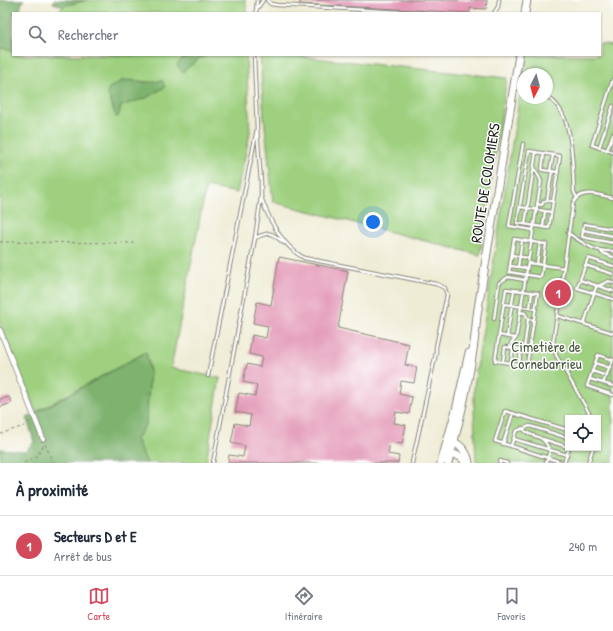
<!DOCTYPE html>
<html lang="fr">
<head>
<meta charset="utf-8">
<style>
  :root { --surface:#fff; --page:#f6f6f7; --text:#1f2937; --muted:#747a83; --line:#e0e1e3; --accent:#d1495b }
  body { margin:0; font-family:"Patrick Hand",sans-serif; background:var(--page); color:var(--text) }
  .controls { position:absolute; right:12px; bottom:12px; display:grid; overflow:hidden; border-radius:0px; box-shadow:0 1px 3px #0004 }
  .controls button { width:36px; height:36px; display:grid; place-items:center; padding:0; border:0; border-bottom:1px solid var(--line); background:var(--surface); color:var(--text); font:20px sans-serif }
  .compass { position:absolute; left:517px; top:68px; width:36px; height:36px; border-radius:50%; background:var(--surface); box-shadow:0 1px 3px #0004; rotate:186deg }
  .you { position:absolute; left:373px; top:222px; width:14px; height:14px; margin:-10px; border:3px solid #fff; border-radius:50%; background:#1a73e8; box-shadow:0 0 0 6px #1a73e833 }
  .badge { display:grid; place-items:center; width:26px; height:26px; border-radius:50%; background:var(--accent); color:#fff; font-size:13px; font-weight:700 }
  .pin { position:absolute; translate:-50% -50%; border:2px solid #fff; box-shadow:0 1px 4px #0006 }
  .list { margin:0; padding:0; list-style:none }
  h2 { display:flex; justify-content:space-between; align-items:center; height:52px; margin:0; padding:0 16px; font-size:17px }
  h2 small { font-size:13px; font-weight:400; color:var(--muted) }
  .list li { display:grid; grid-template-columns:26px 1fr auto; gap:12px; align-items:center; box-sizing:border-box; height:60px; padding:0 16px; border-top:1px solid var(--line) }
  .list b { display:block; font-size:15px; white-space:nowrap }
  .list p { margin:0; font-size:13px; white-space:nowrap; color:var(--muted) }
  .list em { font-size:13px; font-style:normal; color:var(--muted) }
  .icon { flex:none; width:22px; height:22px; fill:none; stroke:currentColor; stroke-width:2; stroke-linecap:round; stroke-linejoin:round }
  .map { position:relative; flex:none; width:613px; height:463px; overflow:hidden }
  .search { position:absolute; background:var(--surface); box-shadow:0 1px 3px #0004; left:12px; right:12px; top:12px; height:44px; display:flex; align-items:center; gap:10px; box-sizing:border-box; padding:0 14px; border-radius:0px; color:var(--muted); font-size:15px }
  .sheet { height:112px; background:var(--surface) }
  nav { display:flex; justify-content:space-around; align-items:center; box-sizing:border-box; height:56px; border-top:1px solid var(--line); background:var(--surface); font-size:11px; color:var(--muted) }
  nav a { display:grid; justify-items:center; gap:2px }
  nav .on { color:var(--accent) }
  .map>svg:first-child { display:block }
</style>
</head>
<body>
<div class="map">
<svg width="613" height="463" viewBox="0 0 613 463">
  <rect width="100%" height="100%" fill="#fff"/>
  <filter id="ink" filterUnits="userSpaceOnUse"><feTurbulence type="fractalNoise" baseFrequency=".025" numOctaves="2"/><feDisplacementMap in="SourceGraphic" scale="8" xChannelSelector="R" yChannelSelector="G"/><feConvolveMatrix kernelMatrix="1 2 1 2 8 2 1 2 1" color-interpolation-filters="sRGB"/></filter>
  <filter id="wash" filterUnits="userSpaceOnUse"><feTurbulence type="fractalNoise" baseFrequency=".012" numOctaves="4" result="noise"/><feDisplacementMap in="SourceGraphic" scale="16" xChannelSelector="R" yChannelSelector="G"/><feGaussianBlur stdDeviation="0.9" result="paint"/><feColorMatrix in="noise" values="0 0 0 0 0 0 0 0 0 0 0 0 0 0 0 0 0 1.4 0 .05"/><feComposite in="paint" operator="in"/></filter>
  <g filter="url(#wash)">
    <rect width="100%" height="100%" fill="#efecd5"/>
    <path fill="#9ed07f" stroke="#5d764e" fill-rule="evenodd" d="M 87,0 L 246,0 L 246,13 L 58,13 L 63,6 Z
      M 600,43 L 613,45 L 613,463 L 476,463 L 474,411 L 474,386 L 526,55 L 600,55 ZM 523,74 L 547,74 L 547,98 L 523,98 ZM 568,418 L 598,418 L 598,448 L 568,448 Z
      M 0,48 L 13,50 L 13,55 L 192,55 L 182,59 L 182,72 L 200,58 L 208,55 L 246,55 L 250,133 L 237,193 L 206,187 L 171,368 L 220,378 L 206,463 L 147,463 L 136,439 L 146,424 L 150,372 L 146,352 L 36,412 L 0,325 ZM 132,80 L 154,83 L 162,81 L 128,103 L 121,106 L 118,117 L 112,107 L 110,98 Z
      M 260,55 L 285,55 L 507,78 L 480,255 L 273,202 L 264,117 Z"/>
    <path fill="#7eb26e" stroke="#4d6745" d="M 0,0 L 24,0 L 21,5 L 20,13 L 13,13 L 13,50 L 0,48 Z
      M 54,0 L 87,0 L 63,6 L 53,3 Z
      M 192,55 L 208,55 L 200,58 L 182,72 L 177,65 L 182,59 Z
      M 123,80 C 137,80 149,85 162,80 L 165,87 L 146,98 L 121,106 L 118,117 L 116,117 C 113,109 112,100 107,94 L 109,88 Z
      M 146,352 L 150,372 L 146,424 L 136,439 L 147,463 L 0,463 L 0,449 L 25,451 L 34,442 L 27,418 Z"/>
    <g id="blocks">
      <path fill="#e191b1" d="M 300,0 L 487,0 L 486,9 L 470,8 L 470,13 L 300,4 Z
        M 279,257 L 348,271 L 338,328 L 409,344 L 405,365 L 417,367 L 414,383 L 401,381 L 399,394 L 412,397 L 409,414 L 396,412 L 394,423 L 406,425 L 402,444 L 390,442 L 388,454 L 399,456 L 398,463 L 228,463 L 229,455 L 243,457 L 245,446 L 231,443 L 235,423 L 249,426 L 251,415 L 235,412 L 239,393 L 255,396 L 257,385 L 243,382 L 247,364 L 260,367 L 262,357 L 249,354 L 252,335 L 266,338 L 268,326 L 253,323 L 257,302 L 271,305 Z
        M 9,397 L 12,403 L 0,407 L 0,399 Z"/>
    </g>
  </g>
  <g filter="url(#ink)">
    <use href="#blocks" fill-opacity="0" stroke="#868478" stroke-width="1"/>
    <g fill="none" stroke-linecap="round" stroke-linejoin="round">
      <defs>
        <path id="lane" d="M 267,0 L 271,4 L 277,5 L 420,13
          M 257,9 L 263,0
          M 256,13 L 257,0
          M 494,13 L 498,7 L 499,0
          M 613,79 L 592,145 L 613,152
          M 547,97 C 575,112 572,165 574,192 L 577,198
          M 523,144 L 509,226 L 533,230
          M 599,148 L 613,106
          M 607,150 L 613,134
          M 529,151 L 560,156 L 549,228 L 517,223 Z
          M 544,153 L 542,170 L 558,172
          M 550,171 L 553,155
          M 552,171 L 547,201 L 553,201
          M 261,197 C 269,220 281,245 304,258 L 436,284 L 445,288 L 447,295 L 436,347 L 436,353 L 412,463
          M 537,204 L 542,205 L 544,201 L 547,201
          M 520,207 L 551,212
          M 525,224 L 536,152
          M 543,227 L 545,211
          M 613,229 L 584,224 L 582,237 L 613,243
          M 583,230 L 613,236
          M 568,233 C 585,244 593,252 613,251
          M 255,238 C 271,231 271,232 284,243
          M 514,239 L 546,244 L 541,277 L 509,272 Z
          M 601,251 L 602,253 L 613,257
          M 512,255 L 528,258
          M 528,263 L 564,268
          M 537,264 L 540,243
          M 585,265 L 613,274
          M 510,266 L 527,268
          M 613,266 L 588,258 L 577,288 L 613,299
          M 518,267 L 522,241
          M 580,280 L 613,291
          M 506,289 L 538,293 L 527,365 L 495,361 Z
          M 504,304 L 536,309
          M 530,308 L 532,292
          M 520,312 L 525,313 L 528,319
          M 558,316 L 613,333
          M 494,319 L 499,283 L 508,277 L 525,280
          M 584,324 L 596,287 L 609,281 L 613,283
          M 499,335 L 515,338
          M 507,337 L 514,290
          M 510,347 L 511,343 L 516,338 L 541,181 L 534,167
          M 524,349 L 528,319 L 534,320
          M 613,360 L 598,355 L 587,386 L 613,395
          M 503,362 L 505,347 L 529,350
          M 511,363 L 513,348
          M 595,363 L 610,368
          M 519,364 L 521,349
          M 592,371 L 607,376
          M 208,376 L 257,129 L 254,55
          M 590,379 L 613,386
          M 603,383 L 613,360
          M 592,418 L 556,355 L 553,343 L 573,203 C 581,188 600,195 613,198
          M 522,428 C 530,437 534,434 542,439 C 545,441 548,447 550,450 L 546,463
          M 514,439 L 567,455
          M 543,439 L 568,447
          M 503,444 L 513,413
          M 511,446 L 495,441 L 505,411 L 568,430
          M 213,463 L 255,238 L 261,197 L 261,182 L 257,129
          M 500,463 L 500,461 L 507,463
          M 564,463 L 511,446 L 516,431 L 530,426 L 568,438
          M 564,463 L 569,448
          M 588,463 L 593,448"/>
        <path id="street" d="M 0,330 L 43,439"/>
        <path id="secondary" d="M 525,13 L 527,0
          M 454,442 C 462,446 468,454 469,463
          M 449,450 L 451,453 L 461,457 L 466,463
          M 441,463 L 456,410 L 469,353
          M 448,463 C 462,414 473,366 477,315 L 519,55"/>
      </defs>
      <use href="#lane" stroke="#868478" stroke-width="4.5"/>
      <use href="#street" stroke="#868478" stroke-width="6"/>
      <use href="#secondary" stroke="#868478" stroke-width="9"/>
      <path stroke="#868478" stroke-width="1" stroke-dasharray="3 3" stroke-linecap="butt" d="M 0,242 L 134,243
        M 0,434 L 24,426 L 30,421
        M 45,444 L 53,463
        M 24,463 L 37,456 L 45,443"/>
      <use href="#lane" stroke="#fff" stroke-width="2.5"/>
      <use href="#street" stroke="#fff" stroke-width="4.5"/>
      <use href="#secondary" stroke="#fff" stroke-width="7"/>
    </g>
  </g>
  <g text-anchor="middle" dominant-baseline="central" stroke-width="3" stroke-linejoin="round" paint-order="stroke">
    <g font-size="15" fill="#1c1c1c" stroke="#fff">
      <text transform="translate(485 183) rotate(-81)">ROUTE DE COLOMIERS</text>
    </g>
    <g font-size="15" fill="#4a5b3f" stroke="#fff">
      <text x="546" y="346">Cimetière de<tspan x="546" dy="17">Cornebarrieu</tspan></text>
    </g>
  </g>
</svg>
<div class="controls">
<button><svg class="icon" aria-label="locate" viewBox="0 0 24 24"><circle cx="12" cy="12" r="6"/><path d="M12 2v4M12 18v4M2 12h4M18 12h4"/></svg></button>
</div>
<svg class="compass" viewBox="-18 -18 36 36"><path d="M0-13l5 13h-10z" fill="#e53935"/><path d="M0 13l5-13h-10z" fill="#747a83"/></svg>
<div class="you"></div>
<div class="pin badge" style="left:558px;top:293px">1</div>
<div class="search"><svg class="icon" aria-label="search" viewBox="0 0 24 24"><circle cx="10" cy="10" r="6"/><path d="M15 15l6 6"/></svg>Rechercher</div>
</div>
<section class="sheet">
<h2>À proximité<small></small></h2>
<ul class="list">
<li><span class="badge">1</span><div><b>Secteurs D et E</b><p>Arrêt de bus</p></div><em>240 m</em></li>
</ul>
</section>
<nav>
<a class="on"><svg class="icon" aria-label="map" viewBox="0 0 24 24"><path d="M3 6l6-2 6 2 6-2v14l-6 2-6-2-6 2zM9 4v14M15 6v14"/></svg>Carte</a>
<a><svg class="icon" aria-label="directions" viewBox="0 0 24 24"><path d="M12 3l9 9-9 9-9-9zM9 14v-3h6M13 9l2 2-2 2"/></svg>Itinéraire</a>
<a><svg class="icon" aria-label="saved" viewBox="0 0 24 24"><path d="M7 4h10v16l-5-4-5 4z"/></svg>Favoris</a>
</nav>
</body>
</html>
